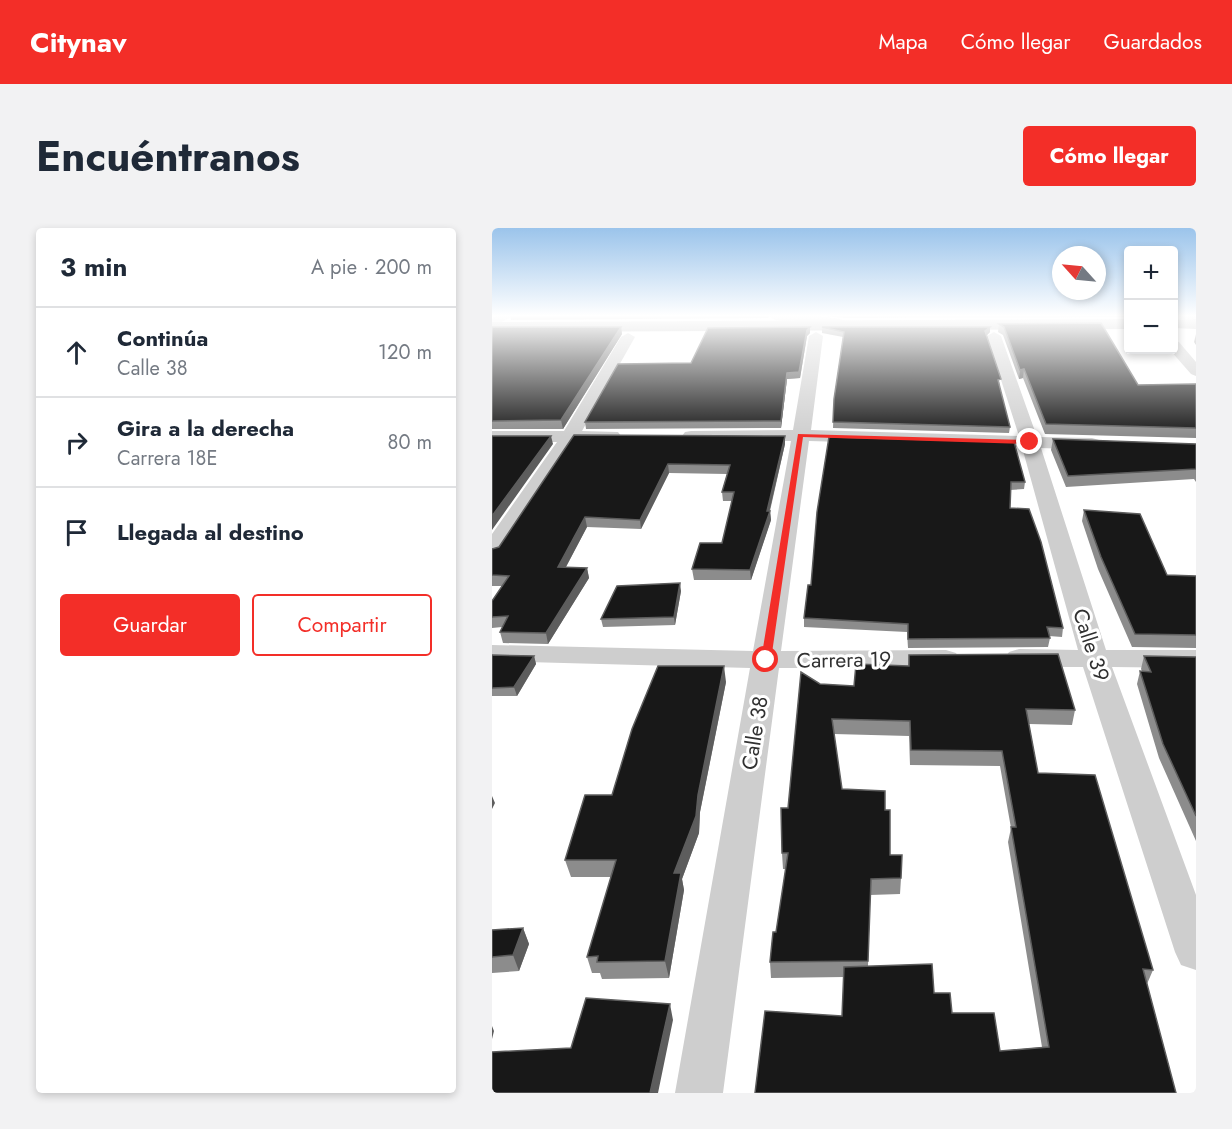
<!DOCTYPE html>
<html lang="es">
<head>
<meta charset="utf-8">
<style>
  :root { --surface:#fff; --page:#f2f2f3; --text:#1f2937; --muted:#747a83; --line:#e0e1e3; --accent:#f32e28 }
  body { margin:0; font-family:Jost,sans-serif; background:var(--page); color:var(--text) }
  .controls { position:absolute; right:18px; top:18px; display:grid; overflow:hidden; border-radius:6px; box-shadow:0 3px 9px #0003 }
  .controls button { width:54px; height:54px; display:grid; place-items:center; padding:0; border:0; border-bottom:2px solid var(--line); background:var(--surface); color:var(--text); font:30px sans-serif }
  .compass { position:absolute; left:560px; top:18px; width:54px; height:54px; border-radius:50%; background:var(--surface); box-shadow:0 3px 9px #0003; rotate:297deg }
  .stop { position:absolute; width:18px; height:18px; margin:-14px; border:4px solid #f32e28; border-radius:50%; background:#fff }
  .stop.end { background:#f32e28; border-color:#fff; box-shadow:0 2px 6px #0008 }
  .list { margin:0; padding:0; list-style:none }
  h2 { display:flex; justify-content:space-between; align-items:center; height:78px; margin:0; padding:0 24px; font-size:26px }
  h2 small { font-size:20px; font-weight:400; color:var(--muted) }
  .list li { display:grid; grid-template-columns:39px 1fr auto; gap:18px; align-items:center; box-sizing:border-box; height:90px; padding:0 24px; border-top:2px solid var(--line) }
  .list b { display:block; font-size:22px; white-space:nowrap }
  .list p { margin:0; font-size:20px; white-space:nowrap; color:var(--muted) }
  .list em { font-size:20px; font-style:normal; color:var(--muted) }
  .actions { display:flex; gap:12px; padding:18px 24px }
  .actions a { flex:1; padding:14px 0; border:2px solid var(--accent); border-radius:6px; text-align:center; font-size:21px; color:var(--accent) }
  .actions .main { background:var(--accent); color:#fff }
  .icon { flex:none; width:33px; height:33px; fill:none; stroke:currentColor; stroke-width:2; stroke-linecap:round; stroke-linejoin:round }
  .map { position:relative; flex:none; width:704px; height:865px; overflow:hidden; border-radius:6px }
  header { display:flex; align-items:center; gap:36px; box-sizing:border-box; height:84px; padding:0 30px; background:var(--accent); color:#fff }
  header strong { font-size:28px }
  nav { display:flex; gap:33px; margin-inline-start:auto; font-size:21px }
  .intro { display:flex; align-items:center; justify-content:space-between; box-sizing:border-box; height:144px; padding:0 36px }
  h1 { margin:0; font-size:42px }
  .button { padding:15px 27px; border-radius:6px; background:var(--accent); color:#fff; font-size:21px; font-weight:700 }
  main { display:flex; gap:36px; padding:0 36px }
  aside { flex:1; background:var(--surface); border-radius:6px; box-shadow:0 3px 9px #0003 }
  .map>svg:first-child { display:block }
</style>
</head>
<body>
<header>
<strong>Citynav</strong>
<nav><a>Mapa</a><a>Cómo llegar</a><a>Guardados</a></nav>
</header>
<div class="intro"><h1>Encuéntranos</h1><a class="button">Cómo llegar</a></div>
<main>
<aside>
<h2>3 min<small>A pie · 200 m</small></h2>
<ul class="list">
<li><svg class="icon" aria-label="ahead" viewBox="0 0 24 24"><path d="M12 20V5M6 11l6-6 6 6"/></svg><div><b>Continúa</b><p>Calle 38</p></div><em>120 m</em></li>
<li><svg class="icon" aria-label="right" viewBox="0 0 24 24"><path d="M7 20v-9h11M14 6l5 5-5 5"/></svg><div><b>Gira a la derecha</b><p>Carrera 18E</p></div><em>80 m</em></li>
<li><svg class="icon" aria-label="arrive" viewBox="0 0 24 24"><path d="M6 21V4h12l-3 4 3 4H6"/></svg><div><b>Llegada al destino</b></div></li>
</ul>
<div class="actions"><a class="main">Guardar</a><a>Compartir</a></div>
</aside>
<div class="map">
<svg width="704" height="865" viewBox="0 0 704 865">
  <rect width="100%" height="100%" fill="#fff"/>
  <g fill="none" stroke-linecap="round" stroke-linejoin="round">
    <path fill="#cecece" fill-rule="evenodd" d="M 4,88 L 21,88 L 0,99 L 0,90 Z
      M 277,88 C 295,88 346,85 359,96 L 352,100 L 283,92 Z
      M 688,88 L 704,88 L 704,93 L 689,91 Z
      M 324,104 L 331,108 L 319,202 L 527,208 L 495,108 L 502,104 L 509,108 L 545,209 L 600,210 L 607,212 L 609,216 L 607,220 L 600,222 L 549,220 L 614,422 L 704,422 L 704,440 L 620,439 L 704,667 L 704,742 L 689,737 L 683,724 L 591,439 L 527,439 L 517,436 L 513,430 L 517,424 L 527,421 L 586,422 L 530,219 L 317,213 L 289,423 L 454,422 L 464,425 L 468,431 L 464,437 L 454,440 L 287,440 L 231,865 L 183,865 L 258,440 L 0,433 L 0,417 L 261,423 L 299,213 L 199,213 L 193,212 L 190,208 L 193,204 L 199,203 L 301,202 L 317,108 Z
      M 136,105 L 143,109 L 90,203 L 126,204 L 129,208 L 126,212 L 83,214 L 8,328 L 0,330 L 0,306 L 65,214 L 0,215 L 0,203 L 72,203 L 129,109 Z
      M 682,113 L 687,114 L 704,134 L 704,148 L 699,146 L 678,122 L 682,122 Z"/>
    <path fill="#a9a9a9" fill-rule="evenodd" d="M 636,91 L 636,101 L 0,104 L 0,94 Z
      M 704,91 L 704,101 L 682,100 L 682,92 Z"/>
  </g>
  <path fill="#8c8c8c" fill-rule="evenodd" d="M 18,88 L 276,88 L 277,90 L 19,92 Z
    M 334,88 L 636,88 L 636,89 L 352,90 Z
    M 507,96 L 646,157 L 704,156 L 704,210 L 553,206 L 531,150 L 527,151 L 511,107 L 506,104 Z
    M 0,99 L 129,99 L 130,106 L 71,201 L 0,201 Z
    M 318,99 L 318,105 L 315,108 L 308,150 L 295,151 L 289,200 L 94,201 L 93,194 L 199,135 Z
    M 330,99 L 498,99 L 498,104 L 495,107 L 508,157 L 507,157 L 518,199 L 517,205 L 341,200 L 342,171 L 351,109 L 330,105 Z
    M 704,106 L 704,117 L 702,114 Z
    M 82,207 L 293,208 L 293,216 L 278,283 L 279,292 L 259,352 L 202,352 L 200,341 L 230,315 L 240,273 L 231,273 L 230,264 L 235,246 L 177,245 L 149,301 L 95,299 L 74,339 L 95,340 L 97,350 L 56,416 L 11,415 L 8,404 L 10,399 L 0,400 L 0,373 L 10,358 L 0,358 L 0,321 L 7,319 Z
    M 337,209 L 533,254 L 532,261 L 518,262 L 518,280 L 571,400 L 570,409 L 557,408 L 558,410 L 556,419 L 416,420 L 415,404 L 312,399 L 312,390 L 319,357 Z
    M 561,211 L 704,216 L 704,254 L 702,251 L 574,259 L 559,222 Z
    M 592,282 L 675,347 L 704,348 L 704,420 L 640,419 L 606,341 L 590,293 Z
    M 189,363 L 183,397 L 111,399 L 109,391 Z
    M 0,427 L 42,428 L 44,436 L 25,468 L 0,468 Z
    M 417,427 L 583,482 L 580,497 L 537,496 L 546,545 L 661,742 L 655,756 L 684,865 L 350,788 L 352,749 L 279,750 L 278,734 L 284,704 L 294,641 L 291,641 L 290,625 L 296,580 L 328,456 L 362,458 L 416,438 ZM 342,506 L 417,508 L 418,537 L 508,538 L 519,600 L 516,614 L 550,819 L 508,823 L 460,785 L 442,765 L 376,738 L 378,667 L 408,666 L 409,650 L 398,627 L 393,582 L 350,561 Z
    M 652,428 L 704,429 L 704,613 L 667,530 L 645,456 L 648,443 L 650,443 L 649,441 Z
    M 234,454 L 208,584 L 207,605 L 190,651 L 192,662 L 177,750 L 110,751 L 108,745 L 100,745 L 95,729 L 119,649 L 79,649 L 73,632 L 120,567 Z
    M 31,700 L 37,716 L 27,743 L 0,745 L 0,702 Z"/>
  <path fill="#5d5d5d" d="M 129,99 L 130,106 L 71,201 L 69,192 Z
    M 318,99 L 318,105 L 315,108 L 308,150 L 295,151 L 289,200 L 289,193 L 295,145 L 315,102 Z
    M 498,99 L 498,104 L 493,109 L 493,103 Z
    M 532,141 L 531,150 L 527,151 L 528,142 Z
    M 59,208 L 61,216 L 0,302 L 0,288 Z
    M 293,208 L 293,216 L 277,285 L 278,283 L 279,292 L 259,352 L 258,342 L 275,283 Z
    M 176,236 L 177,245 L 149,301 L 148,292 Z
    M 93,289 L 95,299 L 68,350 L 66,339 Z
    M 95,340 L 97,350 L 56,416 L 54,405 Z
    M 188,355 L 189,363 L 183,397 L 182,389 Z
    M 42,428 L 44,436 L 25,468 L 22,459 Z
    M 232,438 L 234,454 L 208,584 L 207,605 L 190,651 L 192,662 L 177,750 L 173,733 L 182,645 L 206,567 Z
    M 0,568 L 3,575 L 0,581 Z
    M 31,700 L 37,716 L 27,743 L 21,727 Z
    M 178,776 L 181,792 L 166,865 L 158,865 Z
    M 0,798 L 2,803 L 0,811 Z"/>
  <path fill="#181818" stroke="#5d5d5d" stroke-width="1.5" d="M 609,95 L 646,157 L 704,156 L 704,200 L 554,196 L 532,141 L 528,142 L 512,99 L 507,96 Z
    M 0,99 L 129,99 L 69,192 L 0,193 Z
    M 318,99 L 315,102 L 307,144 L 295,145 L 289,193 L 93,194 L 126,136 L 199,135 L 216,100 Z
    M 330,99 L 498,99 L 493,103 L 509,151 L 506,152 L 518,199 L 341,194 L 342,171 L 352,104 Z
    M 82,207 L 293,208 L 275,283 L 278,283 L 258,342 L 200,341 L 208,315 L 230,315 L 242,264 L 230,264 L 238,237 L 176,236 L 148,292 L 93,289 L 66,339 L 95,340 L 54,405 L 8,404 L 16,388 L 0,389 L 0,373 L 17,348 L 0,347 L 0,321 L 7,319 Z
    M 0,208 L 59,208 L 0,288 Z
    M 337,209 L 522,214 L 533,254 L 519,254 L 518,280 L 537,281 L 549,314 L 571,400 L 555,399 L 558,410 L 416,411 L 416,396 L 312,390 L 316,357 L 319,357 L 325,284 Z
    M 561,211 L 704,216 L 704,241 L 576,248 Z
    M 592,282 L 648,286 L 675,347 L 704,348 L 704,407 L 643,406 L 609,329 Z
    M 188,355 L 182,389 L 109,391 L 125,358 Z
    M 566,426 L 583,482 L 534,481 L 546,545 L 603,547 L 661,742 L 651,741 L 684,865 L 263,865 L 273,783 L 350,788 L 352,739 L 440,736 L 442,765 L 458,765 L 460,785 L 502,785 L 508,823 L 557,819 L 519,599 L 524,599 L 510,523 L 419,522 L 418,493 L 340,491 L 350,561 L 393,563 L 393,582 L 398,582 L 398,627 L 410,627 L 409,650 L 379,651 L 376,733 L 278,734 L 281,704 L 284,704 L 296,625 L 290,625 L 289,580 L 296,580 L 309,444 L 328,456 L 362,458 L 364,436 L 417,438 L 417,427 Z
    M 0,427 L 42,428 L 22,459 L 0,460 Z
    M 652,428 L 704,429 L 704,588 L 671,516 L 648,443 L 659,444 Z
    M 166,438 L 232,438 L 206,567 L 204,588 L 182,645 L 189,645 L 173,733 L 105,734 L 106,728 L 95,729 L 124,632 L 73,632 L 93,567 L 120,567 L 140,501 Z
    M 31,700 L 21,727 L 0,729 L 0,702 Z
    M 94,770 L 178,776 L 158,865 L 0,865 L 0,824 L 79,820 Z"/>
  <linearGradient id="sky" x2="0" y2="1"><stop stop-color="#9bc4eb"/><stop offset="0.42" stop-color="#fff"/><stop offset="1" stop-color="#fff" stop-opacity="0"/></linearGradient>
  <rect width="704" height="209" fill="url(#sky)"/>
  <path fill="#f32e28" d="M 306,206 L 538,212 L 541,214 L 538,216 L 311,209 L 279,432 L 274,435 L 269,432 Z"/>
  <g text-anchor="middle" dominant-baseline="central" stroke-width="6" stroke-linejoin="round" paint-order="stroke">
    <g font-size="21" fill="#313131" stroke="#fff">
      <text transform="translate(599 417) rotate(72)">Calle 39</text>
      <text transform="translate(352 432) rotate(-1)">Carrera 19</text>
      <text transform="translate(263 505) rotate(-81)">Calle 38</text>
    </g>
  </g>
</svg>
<div class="controls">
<button>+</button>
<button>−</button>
</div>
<svg class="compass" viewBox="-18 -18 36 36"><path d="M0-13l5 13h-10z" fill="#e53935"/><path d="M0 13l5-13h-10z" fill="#747a83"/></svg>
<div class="stop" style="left:274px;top:432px"></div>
<div class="stop end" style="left:538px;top:214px"></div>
</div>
</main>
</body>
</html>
